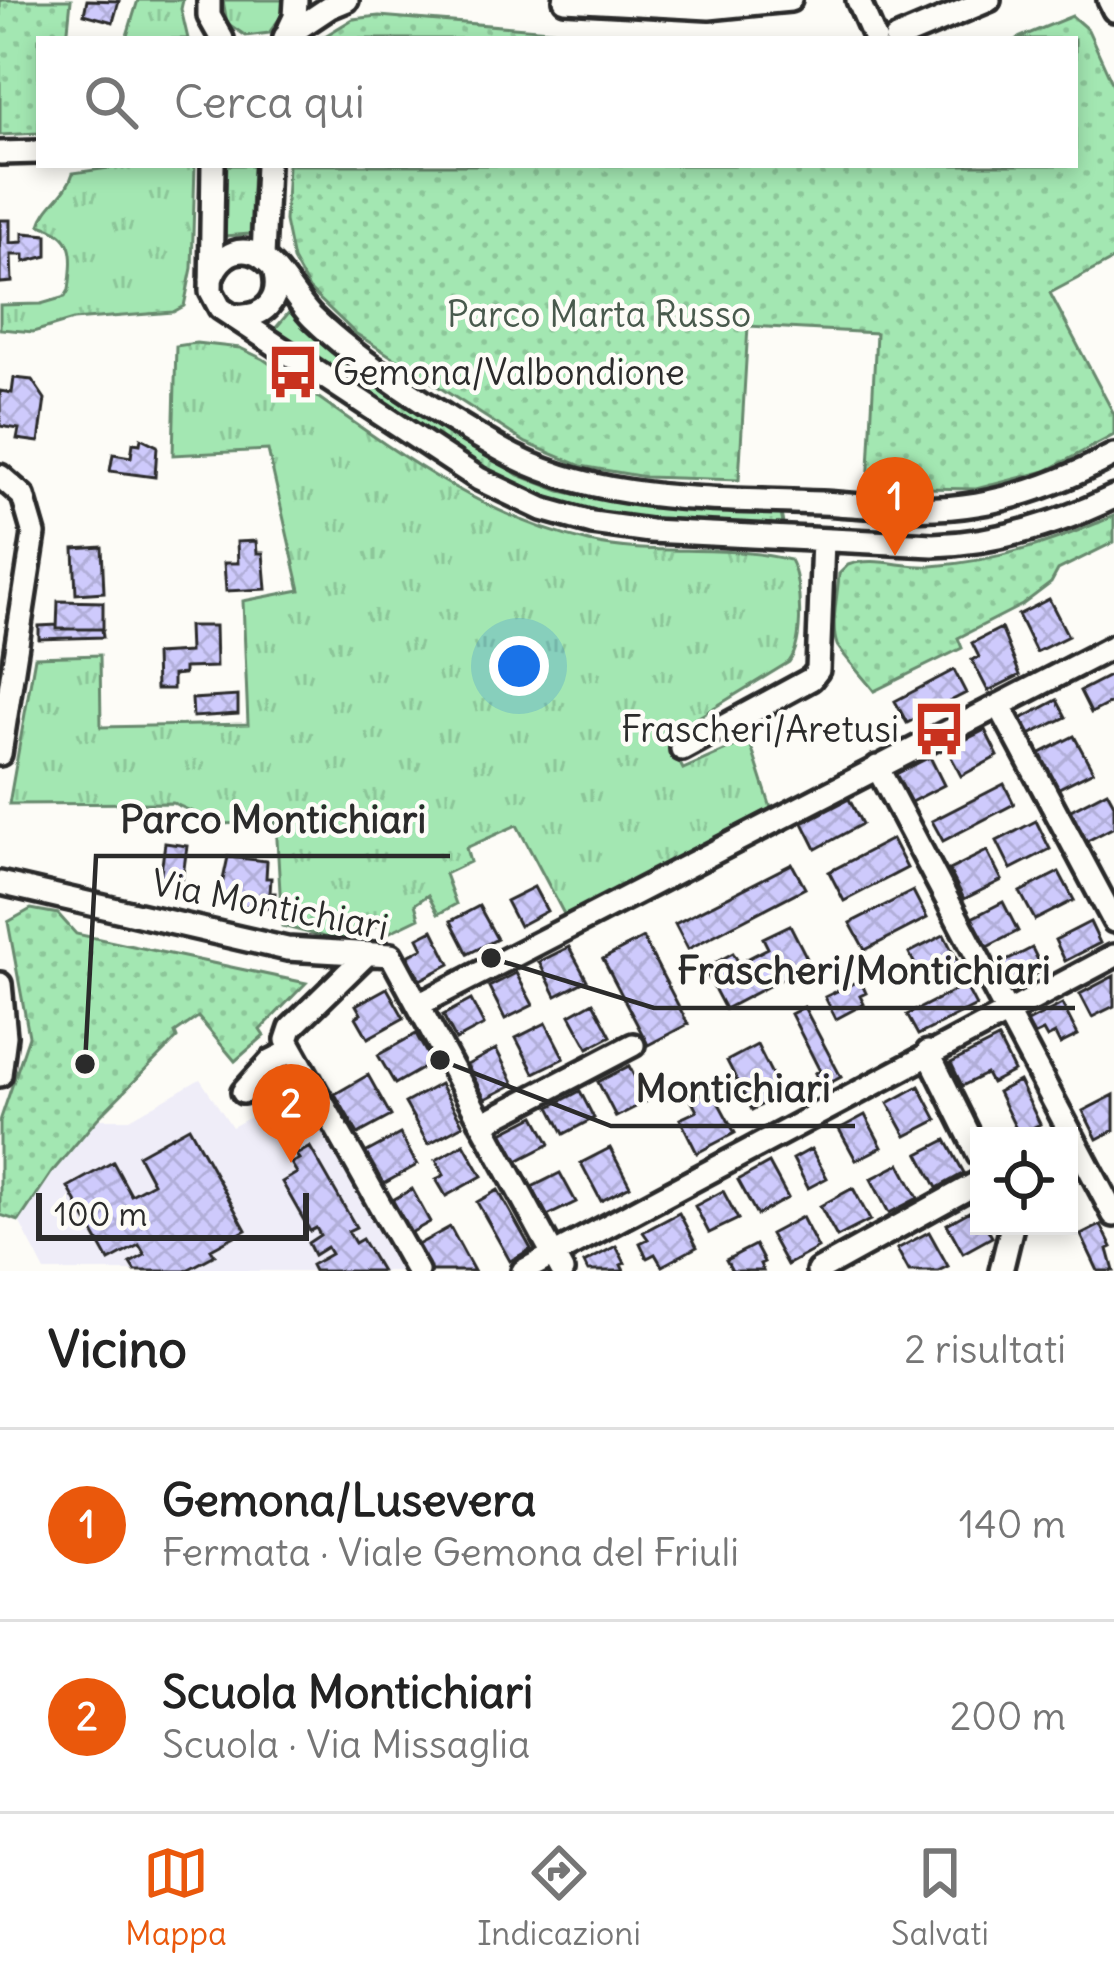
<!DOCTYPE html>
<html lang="it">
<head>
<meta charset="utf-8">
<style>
  :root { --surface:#fff; --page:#f6f6f6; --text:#222; --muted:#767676; --line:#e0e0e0; --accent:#ea580c }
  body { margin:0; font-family:Delius,sans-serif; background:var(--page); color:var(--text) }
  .controls { position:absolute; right:36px; bottom:36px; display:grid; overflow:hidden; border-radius:0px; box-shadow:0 6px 18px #0003 }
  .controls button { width:108px; height:108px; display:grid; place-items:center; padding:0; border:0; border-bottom:3px solid var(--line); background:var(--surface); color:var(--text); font:60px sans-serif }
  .scale { position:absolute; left:36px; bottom:30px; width:273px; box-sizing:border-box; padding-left:12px; border:6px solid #2b2b2b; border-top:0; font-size:33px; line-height:42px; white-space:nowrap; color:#2b2b2b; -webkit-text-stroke:9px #fdfcf7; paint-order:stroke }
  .you { position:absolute; left:519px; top:666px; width:42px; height:42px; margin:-30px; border:9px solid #fff; border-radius:50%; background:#1a73e8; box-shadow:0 0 0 18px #1a73e833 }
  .badge { display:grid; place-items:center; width:78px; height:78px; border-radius:50%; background:var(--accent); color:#fff; font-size:39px; font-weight:700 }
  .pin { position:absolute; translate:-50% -99px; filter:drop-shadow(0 3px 6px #0008) }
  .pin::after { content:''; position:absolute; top:63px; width:42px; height:36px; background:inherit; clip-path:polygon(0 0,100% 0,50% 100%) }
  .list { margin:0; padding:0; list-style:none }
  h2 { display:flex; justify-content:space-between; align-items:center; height:156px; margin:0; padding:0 48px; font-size:51px }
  h2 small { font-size:39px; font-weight:400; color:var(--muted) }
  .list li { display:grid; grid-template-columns:78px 1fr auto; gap:36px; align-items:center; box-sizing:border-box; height:192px; padding:0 48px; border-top:3px solid var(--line) }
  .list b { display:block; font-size:45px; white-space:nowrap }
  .list p { margin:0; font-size:39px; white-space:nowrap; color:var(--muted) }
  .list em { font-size:39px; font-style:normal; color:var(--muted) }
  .icon { flex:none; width:66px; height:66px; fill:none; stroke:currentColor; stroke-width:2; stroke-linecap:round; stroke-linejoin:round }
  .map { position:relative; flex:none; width:1114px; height:1271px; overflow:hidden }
  .search { position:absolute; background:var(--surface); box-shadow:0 6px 18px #0003; left:36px; right:36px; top:36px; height:132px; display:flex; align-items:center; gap:30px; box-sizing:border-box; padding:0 42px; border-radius:0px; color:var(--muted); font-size:45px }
  .sheet { height:540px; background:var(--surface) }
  nav { display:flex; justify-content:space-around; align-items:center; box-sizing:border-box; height:168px; border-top:3px solid var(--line); background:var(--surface); font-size:33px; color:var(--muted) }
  nav a { display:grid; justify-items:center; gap:6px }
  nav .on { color:var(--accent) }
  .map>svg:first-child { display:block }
</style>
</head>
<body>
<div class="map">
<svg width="1114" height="1271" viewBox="0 0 1114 1271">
  <defs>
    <pattern id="grass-tufts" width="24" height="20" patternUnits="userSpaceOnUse" patternTransform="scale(3)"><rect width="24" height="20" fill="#a3e7b2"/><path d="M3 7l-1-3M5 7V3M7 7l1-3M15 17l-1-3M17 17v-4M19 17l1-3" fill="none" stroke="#8cc699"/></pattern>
    <pattern id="park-dots" width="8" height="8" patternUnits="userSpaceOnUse" patternTransform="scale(3)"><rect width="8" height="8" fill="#a3e7b2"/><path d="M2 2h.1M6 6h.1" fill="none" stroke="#8cc699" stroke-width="1.8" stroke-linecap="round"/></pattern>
    <pattern id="building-cross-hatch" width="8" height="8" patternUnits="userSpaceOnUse" patternTransform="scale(3)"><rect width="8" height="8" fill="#cecafc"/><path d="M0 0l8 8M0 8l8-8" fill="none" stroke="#b1aed8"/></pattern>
  </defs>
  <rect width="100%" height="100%" fill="#fdfcf7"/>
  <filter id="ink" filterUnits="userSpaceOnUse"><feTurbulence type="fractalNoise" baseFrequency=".00833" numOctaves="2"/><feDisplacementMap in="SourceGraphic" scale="24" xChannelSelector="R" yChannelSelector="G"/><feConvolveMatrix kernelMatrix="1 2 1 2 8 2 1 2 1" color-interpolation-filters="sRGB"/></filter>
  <g filter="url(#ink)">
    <path fill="#efedf8" d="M 200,1079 L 232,1127 L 303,1089 L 400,1271 L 45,1271 L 19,1221 L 52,1172 L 97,1119 L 130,1119 Z"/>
    <path fill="url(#grass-tufts)" stroke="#67896e" stroke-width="3" d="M 138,0 L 183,0 L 181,9 L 188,39 L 126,39 Z
      M 223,0 L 283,0 L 283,14 L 269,33 L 246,36 L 227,23 Z
      M 130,165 L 195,165 L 192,268 L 184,306 L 173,312 L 73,320 L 33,332 L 0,329 L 0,305 L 41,304 L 65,297 L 69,290 C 73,256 77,235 40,225 C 46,204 67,195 73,173 Z
      M 227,165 L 253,165 L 250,234 L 224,236 Z
      M 291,310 L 319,341 L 518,475 L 560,491 L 614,502 L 781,513 L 783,524 L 772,529 L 618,517 L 531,494 L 455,451 L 274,330 Z
      M 196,343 L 240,348 L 263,359 C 365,428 467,514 589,542 C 654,557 725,543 790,560 C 802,580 804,643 789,662 L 666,737 L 683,769 L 749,740 L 771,808 L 565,916 L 517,825 L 466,848 L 470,862 L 445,874 L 456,904 L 438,914 L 428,895 L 415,904 L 419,918 L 390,932 L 385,922 L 340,941 L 282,926 L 276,822 L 219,824 L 173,803 L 9,804 L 35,657 L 100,655 L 101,727 L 248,724 L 243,601 L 300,590 L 268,450 L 173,455 L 176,346 Z"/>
    <path fill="url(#park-dots)" stroke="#67896e" stroke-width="3" d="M 0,0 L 71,0 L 67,39 L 39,39 L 39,133 L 0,135 Z
      M 379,16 L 658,39 L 320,39 L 353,19 Z
      M 1072,16 L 1088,30 L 1114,87 L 1114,259 L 1050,293 L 1114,414 L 1114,435 L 1046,471 L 976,489 L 868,487 L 876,333 L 748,326 L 739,480 L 645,477 L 581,466 L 526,443 L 355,333 L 309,289 L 293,260 L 285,221 L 288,165 L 1075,165 L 1075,39 L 1016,39 Z
      M 1114,516 L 1114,542 L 1058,570 L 1051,583 L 1022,605 L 958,638 L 962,648 L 874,691 C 866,680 840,652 837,645 C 830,625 838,594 839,574 L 848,565 C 875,556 904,568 932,566 C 999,561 1053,542 1114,516 Z
      M 31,909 L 58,914 L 76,934 L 306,983 L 260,1030 L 264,1036 L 235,1061 L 198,1017 L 175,1033 L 177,1038 L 97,1119 L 52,1172 L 19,1221 L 0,1215 L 0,1121 L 29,1036 L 8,922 Z"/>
    <path fill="url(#building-cross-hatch)" stroke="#2b2b2b" stroke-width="3" d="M 87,0 L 119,1 L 113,22 L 84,14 Z
      M 0,220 L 10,220 L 10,243 L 23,242 L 23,233 L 47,235 L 47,256 L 24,262 L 24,255 L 11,255 L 12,282 L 0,283 Z
      M 14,378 L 32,380 L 45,399 L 39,442 L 17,439 L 19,429 L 0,426 L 0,391 L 12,393 Z
      M 141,438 L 157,446 L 155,477 L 110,471 L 113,454 L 131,457 L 133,443 L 140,444 Z
      M 256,541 L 257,553 L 263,553 L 266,589 L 226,591 L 224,563 L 238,563 L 237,542 Z
      M 102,547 L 104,592 L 76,594 L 74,549 Z
      M 1049,599 L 1068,636 L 1036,652 L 1018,615 Z
      M 58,601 L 103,602 L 103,629 L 57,629 Z
      M 57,625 L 57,629 L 102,629 L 103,637 L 39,639 L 39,626 Z
      M 188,626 L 215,626 L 216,667 L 184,668 L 184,674 L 173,675 L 173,689 L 156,689 L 155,654 L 189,652 Z
      M 1001,628 L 1020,675 L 988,691 L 972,660 L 979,657 L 972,643 Z
      M 954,670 L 966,693 L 907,723 L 895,701 Z
      M 1113,674 L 1114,701 L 1091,713 L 1080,691 Z
      M 238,696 L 238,714 L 193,717 L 192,699 Z
      M 1057,700 L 1066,717 L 1029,735 L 1021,719 Z
      M 985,730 L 998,756 L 961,776 L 947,749 Z
      M 1074,736 L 1093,771 L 1055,790 L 1037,755 Z
      M 930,757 L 944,785 L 909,803 L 894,775 Z
      M 1004,784 L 1014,804 L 943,841 L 932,821 Z
      M 1107,791 L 1114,804 L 1114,827 L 1085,842 L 1069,811 Z
      M 849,799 L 862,824 L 816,849 L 803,823 Z
      M 1036,821 L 1050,849 L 1011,869 L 997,841 Z
      M 892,839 L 907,868 L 844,901 L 829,872 Z
      M 165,843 L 187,846 L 182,883 L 160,879 Z
      M 987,851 L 1002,880 L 964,899 L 949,870 Z
      M 228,857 L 267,861 L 266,878 L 271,878 L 270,893 L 275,893 L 273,909 L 230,905 L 231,895 L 220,894 Z
      M 792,864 L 805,888 L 688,949 L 675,924 Z
      M 1059,872 L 1074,900 L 1035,920 L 1020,892 Z
      M 534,887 L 547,911 L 519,926 L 506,901 Z
      M 913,891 L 927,918 L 865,950 L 850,923 Z
      M 1003,902 L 1018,931 L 987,947 L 972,918 Z
      M 479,906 L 497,939 L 468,954 L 451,921 Z
      M 1090,922 L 1100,943 L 1065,961 L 1055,940 Z
      M 790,925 L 810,964 L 725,1009 L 704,969 L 733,953 L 739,963 L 768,948 L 763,938 Z
      M 433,930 L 450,964 L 420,980 L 408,956 L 423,948 L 418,938 Z
      M 944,935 L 958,962 L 923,980 L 909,953 Z
      M 643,938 L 688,1024 L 648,1045 L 603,959 Z
      M 569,947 L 587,980 L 556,996 L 539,962 Z
      M 1032,948 L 1043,970 L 1009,988 L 997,966 Z
      M 516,973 L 533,1005 L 505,1019 L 489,987 Z
      M 1114,976 L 1114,1006 L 1092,1017 L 1080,994 Z
      M 860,980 L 866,993 L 860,996 L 864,1004 L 836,1019 L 825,997 Z
      M 965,985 L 976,1006 L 918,1035 L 907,1015 Z
      M 387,988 L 404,1018 L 368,1038 L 356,1017 L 361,1014 L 356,1005 Z
      M 471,1000 L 484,1025 L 456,1040 L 443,1015 Z
      M 593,1002 L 611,1036 L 588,1048 L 570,1015 Z
      M 1062,1004 L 1078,1035 L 1060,1044 L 1055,1034 L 1047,1038 L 1043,1031 L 1032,1036 L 1026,1023 Z
      M 804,1007 L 841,1077 L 822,1087 L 815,1073 L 820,1071 L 791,1014 Z
      M 546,1023 L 564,1058 L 534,1073 L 516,1038 Z
      M 416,1034 L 432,1063 L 395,1084 L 378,1055 Z
      M 998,1039 L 1014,1071 L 991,1083 L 986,1074 L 962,1086 L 951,1063 Z
      M 757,1045 L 782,1094 L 752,1110 L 727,1061 Z
      M 496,1049 L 514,1084 L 485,1099 L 467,1065 Z
      M 629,1066 L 647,1101 L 616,1117 L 598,1082 Z
      M 368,1075 L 391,1116 L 358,1134 L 335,1094 Z
      M 1019,1081 L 1040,1124 L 1019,1135 L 998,1092 Z
      M 440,1084 L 463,1125 L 428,1144 L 405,1103 Z
      M 919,1086 L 937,1120 L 906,1136 L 888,1103 Z
      M 711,1089 L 735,1133 L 697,1153 L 680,1119 L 697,1111 L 691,1100 Z
      M 580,1091 L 594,1118 L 564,1134 L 550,1107 Z
      M 1114,1095 L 1114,1130 L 1097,1139 L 1083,1111 Z
      M 865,1115 L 882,1147 L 856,1160 L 839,1129 Z
      M 535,1116 L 550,1144 L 517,1161 L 502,1133 Z
      M 189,1127 L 246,1230 L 211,1249 L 215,1255 L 185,1271 L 135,1271 L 130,1263 L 145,1255 L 139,1245 L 109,1261 L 68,1187 L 113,1162 L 131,1195 L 153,1183 L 138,1155 Z
      M 400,1134 L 417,1165 L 383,1184 L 365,1153 Z
      M 946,1140 L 964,1173 L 937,1188 L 919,1154 Z
      M 464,1144 L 482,1176 L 446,1196 L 436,1179 L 444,1175 L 436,1160 Z
      M 310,1147 L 356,1227 L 348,1231 L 355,1243 L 362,1239 L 381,1271 L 314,1271 L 311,1265 L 331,1254 L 327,1247 L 314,1255 L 308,1243 L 320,1235 L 316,1228 L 310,1231 L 282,1182 L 297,1173 L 291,1163 L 299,1159 L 296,1155 Z
      M 610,1148 L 630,1186 L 601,1201 L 581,1163 Z
      M 811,1149 L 827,1178 L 808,1188 L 793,1159 Z
      M 769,1163 L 788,1198 L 757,1215 L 738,1180 Z
      M 900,1164 L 918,1198 L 889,1213 L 871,1179 Z
      M 560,1173 L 576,1202 L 547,1216 L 532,1187 Z
      M 853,1188 L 870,1220 L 837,1237 L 820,1206 Z
      M 412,1189 L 430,1222 L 407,1235 L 389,1202 Z
      M 498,1190 L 531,1249 L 510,1261 L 477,1202 Z
      M 723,1191 L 738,1219 L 709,1233 L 695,1206 Z
      M 976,1208 L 979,1226 L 986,1226 L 992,1237 L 963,1253 L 947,1224 Z
      M 679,1213 L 697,1247 L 662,1266 L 655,1254 L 647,1258 L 640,1243 L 648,1239 L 643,1232 Z
      M 802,1217 L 818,1248 L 787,1265 L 770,1234 Z
      M 1101,1225 L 1112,1247 L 1108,1249 L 1114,1271 L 1098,1271 L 1081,1235 Z
      M 450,1227 L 474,1271 L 425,1271 L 412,1248 Z
      M 929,1232 L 948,1266 L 938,1271 L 909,1271 L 897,1249 Z
      M 755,1245 L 764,1262 L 760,1264 L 763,1271 L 732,1271 L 726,1260 Z
      M 616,1246 L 625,1263 L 621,1265 L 624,1271 L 588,1271 L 584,1263 Z"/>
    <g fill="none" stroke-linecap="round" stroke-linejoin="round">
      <defs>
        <path id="minor" d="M 209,0 L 209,16 L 222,39
          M 565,0 L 709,8 L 790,0
          M 858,0 L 875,39
          M 1109,0 L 1114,10
          M 287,34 L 295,17 L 296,0
          M 285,37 L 330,7 L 347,0
          M 896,39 L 989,0
          M 0,153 L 39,152
          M 213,165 L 211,291 L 220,308 L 479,479 L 542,509 L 592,523 L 650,531 L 933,545 C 997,543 1056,525 1114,497
          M 263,257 L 267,165
          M 211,280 C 216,262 231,247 251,252 C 275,258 295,301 313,318 C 358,362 444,417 500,449 C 598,505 713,498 821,503 C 873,506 926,513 977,504 C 1026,496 1070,478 1114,455
          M 237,316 C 264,318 281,300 275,273
          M 0,476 L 23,496 L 34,534 L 0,754
          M 999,705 L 1114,921
          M 682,749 L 811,679 L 818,670 L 823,540
          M 877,767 L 1114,1215
          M 0,883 L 287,949 L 391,955 L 562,1271
          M 367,954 L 291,1028 L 287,1040 L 417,1271
          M 0,984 L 5,1036 L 0,1075
          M 420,1004 L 1114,646
          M 928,1052 L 979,1155
          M 243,1092 L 271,1061 L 291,1051
          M 482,1124 L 633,1045
          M 523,1271 L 1114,956
          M 818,1271 L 979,1182
          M 1001,1271 L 1012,1226"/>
      </defs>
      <use href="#minor" stroke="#2b2b2b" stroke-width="30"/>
      <use href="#minor" stroke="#fdfcf7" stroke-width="21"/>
    </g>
  </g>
  <defs>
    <symbol id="bus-bare" viewBox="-9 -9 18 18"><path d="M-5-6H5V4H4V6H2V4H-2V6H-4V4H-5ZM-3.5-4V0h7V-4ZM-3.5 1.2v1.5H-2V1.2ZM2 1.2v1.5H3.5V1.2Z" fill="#c8321e" stroke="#fdfcf7" stroke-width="2.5" paint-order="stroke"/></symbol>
  </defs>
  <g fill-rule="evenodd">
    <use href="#bus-bare" x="255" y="334" width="76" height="76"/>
    <use href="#bus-bare" x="901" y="691" width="76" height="76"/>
  </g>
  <g text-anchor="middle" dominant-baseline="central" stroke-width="9" stroke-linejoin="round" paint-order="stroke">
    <g font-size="36" fill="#495a4d" stroke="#fdfcf7">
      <text x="599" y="314">Parco Marta Russo</text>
    </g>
    <g font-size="36" fill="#2b2b2b" stroke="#fdfcf7" text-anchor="start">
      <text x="333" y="372">Gemona/Valbondione</text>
      <text x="899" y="729" text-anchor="end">Frascheri/Aretusi</text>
    </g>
    <g font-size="36" fill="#2b2b2b" stroke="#fdfcf7">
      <text transform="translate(270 905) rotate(11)">Via Montichiari</text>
    </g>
  </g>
  <path fill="none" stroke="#2b2b2b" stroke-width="4.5" d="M85 1064L96 856H450M491 958L654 1008H1075M440 1060L611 1126H855"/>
  <g fill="#2b2b2b" stroke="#fdfcf7" stroke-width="4.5">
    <circle cx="85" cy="1064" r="12"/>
    <circle cx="491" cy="958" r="12"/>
    <circle cx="440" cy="1060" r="12"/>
  </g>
  <g font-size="39" text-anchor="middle" font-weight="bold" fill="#2b2b2b" stroke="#fdfcf7" stroke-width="9" stroke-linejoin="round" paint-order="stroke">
    <text x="273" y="833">Parco Montichiari</text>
    <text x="864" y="984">Frascheri/Montichiari</text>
    <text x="733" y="1102">Montichiari</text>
  </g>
</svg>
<div class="controls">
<button><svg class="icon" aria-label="locate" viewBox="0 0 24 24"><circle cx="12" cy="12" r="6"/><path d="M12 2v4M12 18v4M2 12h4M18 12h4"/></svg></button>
</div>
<div class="scale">100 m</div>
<div class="you"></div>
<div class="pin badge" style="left:895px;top:556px">1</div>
<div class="pin badge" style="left:291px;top:1163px">2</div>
<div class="search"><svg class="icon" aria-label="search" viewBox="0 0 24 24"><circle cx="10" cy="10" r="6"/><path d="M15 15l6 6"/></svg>Cerca qui</div>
</div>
<section class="sheet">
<h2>Vicino<small>2 risultati</small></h2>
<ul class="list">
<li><span class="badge">1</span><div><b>Gemona/Lusevera</b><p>Fermata · Viale Gemona del Friuli</p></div><em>140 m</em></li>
<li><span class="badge">2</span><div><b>Scuola Montichiari</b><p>Scuola · Via Missaglia</p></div><em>200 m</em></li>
</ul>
</section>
<nav>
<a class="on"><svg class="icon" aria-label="map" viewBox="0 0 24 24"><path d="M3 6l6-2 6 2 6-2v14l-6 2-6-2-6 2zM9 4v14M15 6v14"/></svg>Mappa</a>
<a><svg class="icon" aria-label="directions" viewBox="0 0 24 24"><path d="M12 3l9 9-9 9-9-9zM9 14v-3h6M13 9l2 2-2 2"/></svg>Indicazioni</a>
<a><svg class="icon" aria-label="saved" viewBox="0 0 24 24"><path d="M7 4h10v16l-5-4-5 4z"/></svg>Salvati</a>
</nav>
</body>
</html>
